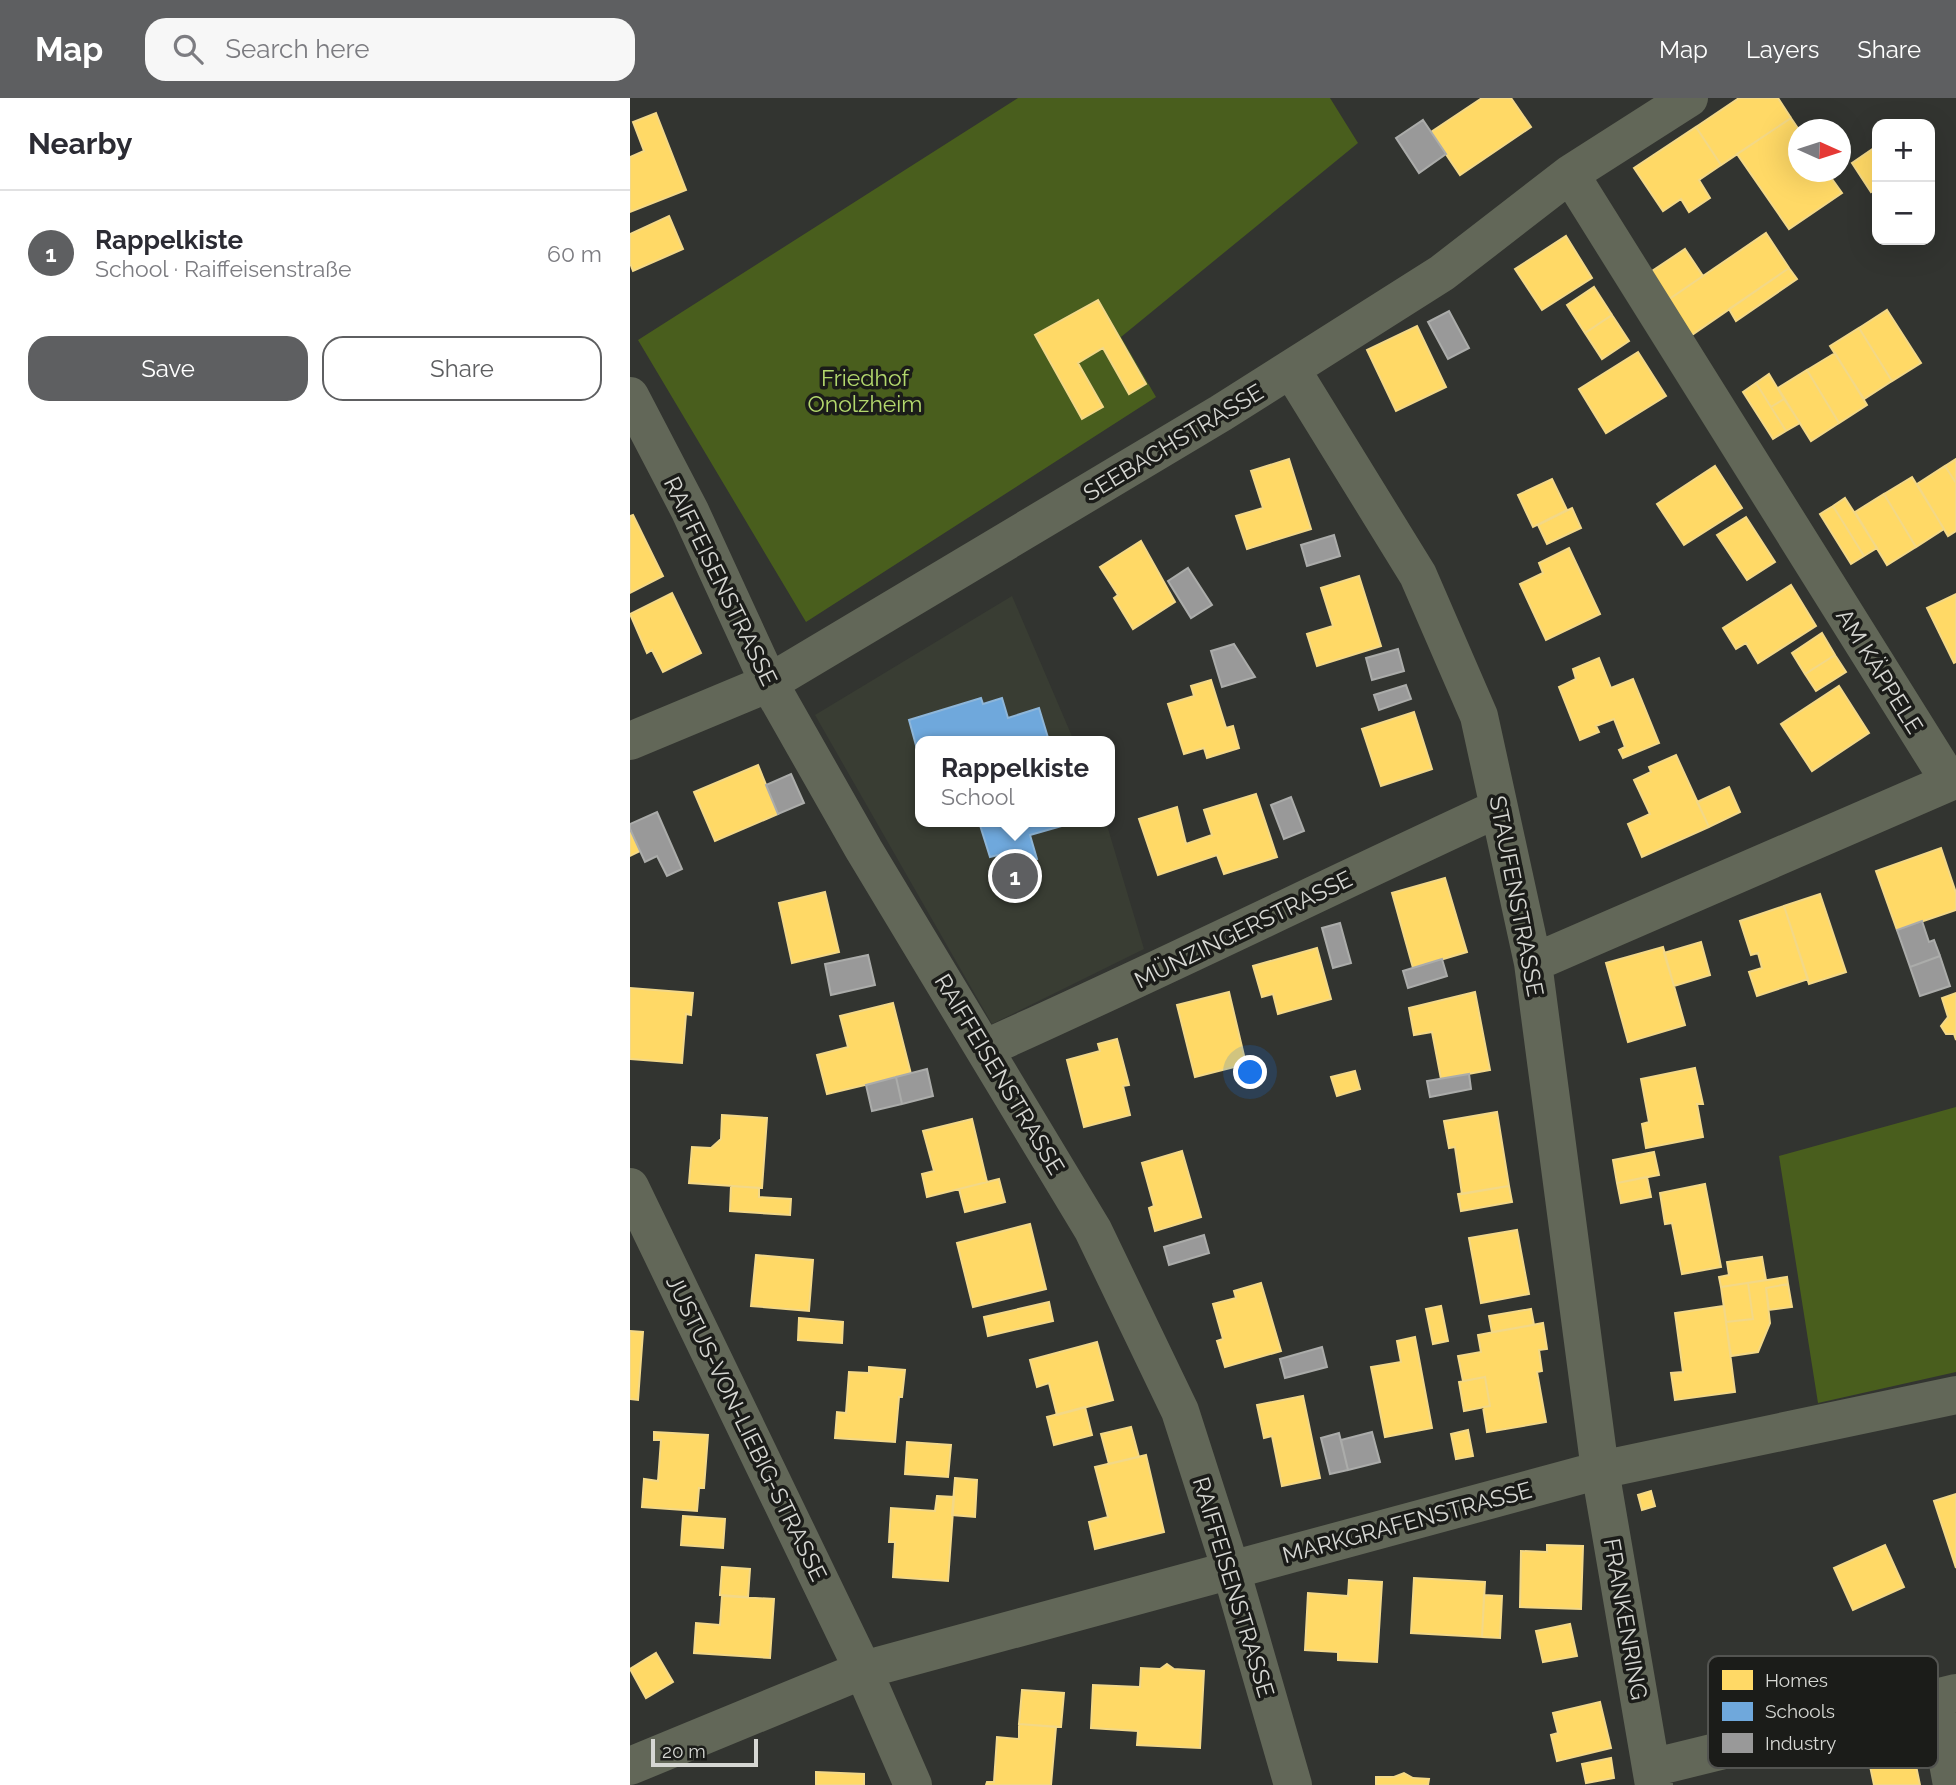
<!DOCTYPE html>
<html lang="en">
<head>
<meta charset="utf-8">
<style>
  :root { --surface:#fff; --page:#f7f7f7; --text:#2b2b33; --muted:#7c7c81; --line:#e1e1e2; --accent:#5e5f61 }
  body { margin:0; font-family:Raleway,sans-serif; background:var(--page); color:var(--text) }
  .controls { position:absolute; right:21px; top:21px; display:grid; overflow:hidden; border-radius:14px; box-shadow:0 7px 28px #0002 }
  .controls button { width:63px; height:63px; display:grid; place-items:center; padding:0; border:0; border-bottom:2px solid var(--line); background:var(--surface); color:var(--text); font:35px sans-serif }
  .compass { position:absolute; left:1158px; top:21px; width:63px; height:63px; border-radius:50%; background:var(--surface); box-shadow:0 7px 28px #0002; rotate:93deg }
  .scale { position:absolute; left:21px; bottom:18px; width:107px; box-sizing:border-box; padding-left:7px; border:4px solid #d6d7d3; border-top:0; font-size:19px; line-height:24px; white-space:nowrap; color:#d6d7d3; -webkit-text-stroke:5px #1b1c19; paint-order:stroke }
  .you { position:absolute; left:621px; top:975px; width:24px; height:24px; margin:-18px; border:5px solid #fff; border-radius:50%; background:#1a73e8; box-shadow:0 0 0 10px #1a73e833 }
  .badge { display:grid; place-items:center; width:46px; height:46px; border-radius:50%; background:var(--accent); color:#fff; font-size:23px; font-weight:700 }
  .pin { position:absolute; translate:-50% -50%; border:4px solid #fff; box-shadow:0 2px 7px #0006 }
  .popup { position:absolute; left:285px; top:638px; width:200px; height:91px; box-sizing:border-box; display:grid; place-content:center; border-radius:14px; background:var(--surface); filter:drop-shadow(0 2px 5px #0005); font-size:23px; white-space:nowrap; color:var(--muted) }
  .popup b { font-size:26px; color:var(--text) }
  .popup::after { content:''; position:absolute; left:50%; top:100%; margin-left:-14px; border:14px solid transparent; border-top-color:var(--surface) }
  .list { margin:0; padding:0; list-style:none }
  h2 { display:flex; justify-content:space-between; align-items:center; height:91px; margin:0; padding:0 28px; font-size:30px }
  h2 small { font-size:23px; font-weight:400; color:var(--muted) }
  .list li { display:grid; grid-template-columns:46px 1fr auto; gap:21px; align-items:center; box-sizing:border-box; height:126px; padding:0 28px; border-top:2px solid var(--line) }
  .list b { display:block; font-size:26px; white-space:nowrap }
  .list p { margin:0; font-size:23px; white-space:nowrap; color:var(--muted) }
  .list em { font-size:23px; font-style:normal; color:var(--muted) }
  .actions { display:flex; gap:14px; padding:21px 28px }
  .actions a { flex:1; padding:16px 0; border:2px solid var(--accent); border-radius:21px; text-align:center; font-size:24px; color:var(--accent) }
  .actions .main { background:var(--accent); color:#fff }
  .icon { flex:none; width:38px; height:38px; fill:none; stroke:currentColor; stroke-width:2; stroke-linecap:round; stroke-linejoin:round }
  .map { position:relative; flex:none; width:1326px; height:1687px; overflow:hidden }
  header { display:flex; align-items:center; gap:42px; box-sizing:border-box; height:98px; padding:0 35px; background:var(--accent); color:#fff }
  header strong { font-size:33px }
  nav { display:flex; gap:38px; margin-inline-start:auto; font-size:24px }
  .search { width:490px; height:63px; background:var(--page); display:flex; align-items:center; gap:18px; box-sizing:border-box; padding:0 24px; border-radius:21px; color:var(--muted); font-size:26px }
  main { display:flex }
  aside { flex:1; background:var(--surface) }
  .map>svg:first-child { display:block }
</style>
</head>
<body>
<header>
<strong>Map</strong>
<div class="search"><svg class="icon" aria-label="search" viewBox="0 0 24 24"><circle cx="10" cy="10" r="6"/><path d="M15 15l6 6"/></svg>Search here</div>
<nav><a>Map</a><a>Layers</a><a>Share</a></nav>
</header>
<main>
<aside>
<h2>Nearby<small></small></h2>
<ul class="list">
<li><span class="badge">1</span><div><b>Rappelkiste</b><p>School · Raiffeisenstraße</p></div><em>60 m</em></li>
</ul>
<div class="actions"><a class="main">Save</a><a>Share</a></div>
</aside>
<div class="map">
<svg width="1326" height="1687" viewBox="0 0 1326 1687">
  <rect width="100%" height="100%" fill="#323430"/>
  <path fill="#393d33" d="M 382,498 L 444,643 L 290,643 L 290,724 L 476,724 L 514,851 L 362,926 L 185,617 Z"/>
  <path fill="#495e1d" d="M 388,0 L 700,0 L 728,45 L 491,239 L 526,299 L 176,524 L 8,242 Z
    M 1326,1009 L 1326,1274 L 1188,1305 L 1149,1058 Z"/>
  <path fill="#ffd966" stroke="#f3d887" stroke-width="2" d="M 852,0 L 881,0 L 901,29 L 830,77 L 801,34 Z
    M 1109,0 L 1148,0 L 1161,20 L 1091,67 L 1066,29 Z
    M 26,15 L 56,92 L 0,114 L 0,59 L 14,53 L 3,24 Z
    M 1161,20 L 1169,32 L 1168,74 L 1197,74 L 1212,95 L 1159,131 L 1107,56 Z
    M 1066,29 L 1091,67 L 1069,82 L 1080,100 L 1059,114 L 1051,101 L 1033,113 L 1004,70 Z
    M 1247,48 L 1247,90 L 1241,94 L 1222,65 Z
    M 39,118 L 53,151 L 3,173 L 0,165 L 0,136 Z
    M 1136,135 L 1159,170 L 1056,241 L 1032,206 Z
    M 936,138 L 962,180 L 912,212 L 885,171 Z
    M 1055,151 L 1073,178 L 1032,206 L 1013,179 Z
    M 1159,170 L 1167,181 L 1106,223 L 1099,211 Z
    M 964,189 L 982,217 L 955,235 L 937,207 Z
    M 468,202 L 516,286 L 499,296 L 473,250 L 448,265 L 473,309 L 452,321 L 405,237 Z
    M 1257,212 L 1291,265 L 1262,283 L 1229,230 Z
    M 982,217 L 999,243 L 972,261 L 955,235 Z
    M 787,228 L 816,289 L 766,313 L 737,252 Z
    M 1229,230 L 1262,283 L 1234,301 L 1200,248 Z
    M 1008,254 L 1036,298 L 976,335 L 949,291 Z
    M 1205,255 L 1237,307 L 1209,325 L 1177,272 Z
    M 1177,272 L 1209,325 L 1181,343 L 1148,290 Z
    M 1139,276 L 1154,301 L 1141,309 L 1126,285 Z
    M 1126,285 L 1156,333 L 1143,341 L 1113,294 Z
    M 1154,301 L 1170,325 L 1156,333 L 1141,309 Z
    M 659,361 L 681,431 L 617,451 L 606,418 L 633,410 L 621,373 Z
    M 1326,361 L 1326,385 L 1315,368 Z
    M 1085,368 L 1112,410 L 1054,447 L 1027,406 Z
    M 1315,368 L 1326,385 L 1326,433 L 1318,438 L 1287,386 Z
    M 1282,379 L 1314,431 L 1286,449 L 1254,396 Z
    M 922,381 L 937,412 L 903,429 L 888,397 Z
    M 1254,396 L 1286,449 L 1257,467 L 1225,414 Z
    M 1215,400 L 1247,450 L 1234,458 L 1203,408 Z
    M 1203,408 L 1234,458 L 1221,466 L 1190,416 Z
    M 942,410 L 951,430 L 917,446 L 908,427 Z
    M 3,417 L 33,478 L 0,495 L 0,418 Z
    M 1116,419 L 1145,464 L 1117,482 L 1087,437 Z
    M 511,443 L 545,504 L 503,531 L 484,500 L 488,497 L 470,469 Z
    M 939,450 L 970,516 L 916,542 L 890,486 L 913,475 L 909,465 Z
    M 729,478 L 751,548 L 687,568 L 677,536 L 703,528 L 691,490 Z
    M 1161,487 L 1186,528 L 1128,565 L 1116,545 L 1106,551 L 1093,530 Z
    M 42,495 L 71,555 L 33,574 L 22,552 L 17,555 L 0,516 Z
    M 1326,496 L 1326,564 L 1324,565 L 1297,510 Z
    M 1192,535 L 1205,557 L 1175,576 L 1162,555 Z
    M 1205,557 L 1216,574 L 1186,593 L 1175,576 Z
    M 969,560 L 981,590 L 1003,581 L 1029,645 L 993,660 L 989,652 L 995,649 L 984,621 L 966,628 L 969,634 L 950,642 L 929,589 L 946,581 L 943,571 Z
    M 581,582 L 596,630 L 603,628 L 609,650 L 577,660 L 574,650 L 554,656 L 538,606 L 564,598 L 561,588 Z
    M 1209,588 L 1239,635 L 1182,673 L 1151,626 Z
    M 784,614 L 802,671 L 751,688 L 732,631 Z
    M 1046,657 L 1079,729 L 1012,759 L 998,726 L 1020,716 L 1004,682 L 1021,674 L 1019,669 Z
    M 128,667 L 148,716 L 85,743 L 64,694 Z
    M 1099,689 L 1110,714 L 1079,729 L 1067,704 Z
    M 626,696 L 647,759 L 594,776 L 587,757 L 528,777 L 509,721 L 547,709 L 556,746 L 582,737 L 574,712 Z
    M 0,731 L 10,753 L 0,758 Z
    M 1311,750 L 1326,795 L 1326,812 L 1267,832 L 1246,773 Z
    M 815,780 L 837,854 L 783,870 L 762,795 Z
    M 195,794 L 209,854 L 162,865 L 149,805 Z
    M 1190,796 L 1216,874 L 1179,886 L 1154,808 Z
    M 1154,808 L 1178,881 L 1127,898 L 1119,874 L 1132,870 L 1128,855 L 1121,857 L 1110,823 Z
    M 1071,844 L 1080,877 L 1044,888 L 1034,855 Z
    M 1033,849 L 1055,927 L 998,944 L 976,865 Z
    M 687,850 L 701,901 L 648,916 L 643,896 L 632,899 L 623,868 Z
    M 0,890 L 63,895 L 61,917 L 56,916 L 52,965 L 0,961 Z
    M 599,894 L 616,966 L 565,979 L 547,907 Z
    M 845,894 L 860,972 L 811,981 L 802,934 L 784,937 L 779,910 Z
    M 1326,895 L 1326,942 L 1324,936 L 1316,936 L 1311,928 L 1318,919 L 1312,900 Z
    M 263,905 L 281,976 L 197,996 L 187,957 L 218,949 L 210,918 Z
    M 487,941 L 499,987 L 493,988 L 500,1017 L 454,1029 L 437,962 L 470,953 L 468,946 Z
    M 1065,970 L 1073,1006 L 1067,1006 L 1073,1039 L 1016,1050 L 1012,1026 L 1019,1024 L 1011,981 Z
    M 725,973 L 730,991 L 707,998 L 701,979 Z
    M 867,1014 L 879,1088 L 832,1096 L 825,1049 L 819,1050 L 814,1023 Z
    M 92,1017 L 137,1020 L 132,1090 L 59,1085 L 62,1049 L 81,1050 L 91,1041 Z
    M 342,1021 L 357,1084 L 297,1099 L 292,1076 L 304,1073 L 293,1033 Z
    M 552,1053 L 571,1119 L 525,1133 L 519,1110 L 524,1108 L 512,1065 Z
    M 1024,1054 L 1029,1077 L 987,1085 L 983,1062 Z
    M 1017,1079 L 1021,1099 L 991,1105 L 987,1085 Z
    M 369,1081 L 375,1104 L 335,1114 L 329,1091 Z
    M 1075,1086 L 1091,1169 L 1052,1176 L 1042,1125 L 1035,1126 L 1030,1095 Z
    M 101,1088 L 129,1090 L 129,1099 L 161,1101 L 160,1117 L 100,1113 Z
    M 879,1088 L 882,1104 L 831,1113 L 828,1096 Z
    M 400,1126 L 416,1191 L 343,1209 L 327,1145 Z
    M 887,1132 L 899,1196 L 851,1205 L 839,1140 Z
    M 126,1157 L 183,1162 L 179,1213 L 121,1208 Z
    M 1132,1159 L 1136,1182 L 1091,1189 L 1089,1179 L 1099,1177 L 1097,1164 Z
    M 1157,1179 L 1158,1186 L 1136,1190 L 1140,1225 L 1128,1254 L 1101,1258 L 1096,1224 L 1123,1221 L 1118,1185 Z
    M 631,1185 L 651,1253 L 595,1269 L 587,1243 L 593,1241 L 583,1206 L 606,1200 L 604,1193 Z
    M 1118,1185 L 1123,1221 L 1096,1224 L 1091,1189 Z
    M 1158,1186 L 1162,1209 L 1139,1212 L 1136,1190 Z
    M 419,1204 L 423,1223 L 358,1238 L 354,1219 Z
    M 811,1208 L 818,1243 L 803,1246 L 796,1211 Z
    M 1094,1208 L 1105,1294 L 1045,1302 L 1041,1275 L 1053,1274 L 1045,1215 Z
    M 901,1211 L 904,1227 L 862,1234 L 859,1218 Z
    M 169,1220 L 213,1224 L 212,1245 L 168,1242 Z
    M 913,1225 L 917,1251 L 909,1252 L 912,1273 L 907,1274 L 916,1324 L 857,1334 L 853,1309 L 860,1308 L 855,1279 L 833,1283 L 828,1258 L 851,1254 L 848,1237 Z
    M 0,1233 L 13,1234 L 8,1302 L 0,1301 Z
    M 785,1239 L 802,1330 L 755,1339 L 741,1269 L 771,1264 L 767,1243 Z
    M 467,1244 L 483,1302 L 427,1317 L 419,1285 L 407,1289 L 400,1262 Z
    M 239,1269 L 275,1272 L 272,1299 L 269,1299 L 265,1344 L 205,1340 L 207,1314 L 216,1315 L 219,1274 L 239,1275 Z
    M 855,1279 L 860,1308 L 834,1313 L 829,1284 Z
    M 673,1298 L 690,1380 L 652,1388 L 642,1338 L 634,1340 L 627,1307 Z
    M 455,1309 L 462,1337 L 424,1347 L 417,1319 Z
    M 501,1329 L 509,1359 L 479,1366 L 471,1336 Z
    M 838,1332 L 843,1358 L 826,1361 L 821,1336 Z
    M 24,1334 L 78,1337 L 74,1390 L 69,1390 L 67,1413 L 12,1409 L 14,1381 L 28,1383 L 31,1342 L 24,1342 Z
    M 277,1344 L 321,1347 L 318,1379 L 275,1376 Z
    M 516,1357 L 534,1434 L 465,1451 L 459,1424 L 478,1419 L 465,1369 Z
    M 325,1380 L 347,1382 L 345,1419 L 322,1417 Z
    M 1021,1393 L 1025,1408 L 1012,1412 L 1008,1397 Z
    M 1326,1396 L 1326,1470 L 1304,1403 Z
    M 307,1398 L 324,1399 L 318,1483 L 263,1479 L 265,1444 L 259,1444 L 261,1410 L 305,1413 Z
    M 53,1418 L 95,1421 L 93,1450 L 51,1447 Z
    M 917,1447 L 953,1448 L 951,1511 L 890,1509 L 891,1453 L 917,1454 Z
    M 1255,1447 L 1274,1489 L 1223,1512 L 1204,1470 Z
    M 92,1469 L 120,1471 L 118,1499 L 90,1497 Z
    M 784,1480 L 855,1484 L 852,1539 L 781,1535 Z
    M 719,1482 L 752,1484 L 747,1564 L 708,1562 L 708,1554 L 675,1552 L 678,1495 L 718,1498 Z
    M 854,1497 L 872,1498 L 870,1540 L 852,1539 Z
    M 92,1498 L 144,1501 L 140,1560 L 64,1555 L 66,1525 L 90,1527 Z
    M 940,1526 L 947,1558 L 913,1564 L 906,1533 Z
    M 26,1555 L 43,1584 L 16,1600 L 0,1571 Z
    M 537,1566 L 544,1571 L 574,1573 L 570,1650 L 507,1647 L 508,1633 L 461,1630 L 463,1587 L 510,1589 L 511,1570 L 530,1571 Z
    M 392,1592 L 434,1595 L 431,1629 L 389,1626 Z
    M 970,1604 L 981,1650 L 927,1663 L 921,1637 L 928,1635 L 923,1615 Z
    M 389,1626 L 426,1629 L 421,1687 L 356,1687 L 357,1684 L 364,1684 L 367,1639 L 389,1641 Z
    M 1284,1658 L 1290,1687 L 1244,1687 L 1240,1668 Z
    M 981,1660 L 984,1680 L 956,1685 L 952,1666 Z
    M 186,1674 L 234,1676 L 234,1687 L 186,1687 Z
    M 774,1675 L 783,1680 L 799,1681 L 798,1687 L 746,1687 L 746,1679 L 764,1679 Z"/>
  <path fill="#6fa8dc" stroke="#8eb6d9" stroke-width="2" d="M 351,600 L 353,606 L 372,600 L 378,620 L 409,610 L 419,643 L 290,643 L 290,662 L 279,622 Z
    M 349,724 L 434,724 L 435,727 L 400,737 L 407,761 L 377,770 L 372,756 L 360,759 Z"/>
  <path fill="#999" stroke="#abacaa" stroke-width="2" d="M 793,22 L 816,56 L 789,75 L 766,40 Z
    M 819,213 L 839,250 L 818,261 L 798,224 Z
    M 704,437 L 710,458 L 677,468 L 671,447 Z
    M 558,470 L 582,507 L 561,520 L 538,483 Z
    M 604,546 L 625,579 L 592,589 L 581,553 Z
    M 768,551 L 774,573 L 742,582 L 736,560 Z
    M 776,587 L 781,601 L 749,612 L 744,597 Z
    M 161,676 L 174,705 L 148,716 L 136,687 Z
    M 661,699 L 674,733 L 654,741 L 641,707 Z
    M 27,714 L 52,771 L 37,778 L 27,758 L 15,764 L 0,731 L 0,726 Z
    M 1292,823 L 1299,844 L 1304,842 L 1310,858 L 1280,869 L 1267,832 Z
    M 710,825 L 721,865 L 703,870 L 692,830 Z
    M 238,857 L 245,887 L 201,897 L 195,866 Z
    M 1310,858 L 1320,888 L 1290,898 L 1280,869 Z
    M 812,861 L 817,878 L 778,890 L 773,873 Z
    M 297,971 L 303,998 L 272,1006 L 266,979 Z
    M 839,976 L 841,991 L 800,999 L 797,983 Z
    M 266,979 L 272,1006 L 242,1013 L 236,987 Z
    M 574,1137 L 579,1155 L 539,1167 L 534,1149 Z
    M 692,1249 L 697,1269 L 655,1280 L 650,1261 Z
    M 742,1334 L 750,1364 L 718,1372 L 711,1342 Z
    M 709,1335 L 718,1372 L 700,1376 L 691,1340 Z"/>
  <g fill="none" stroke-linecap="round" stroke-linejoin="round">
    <path stroke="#626758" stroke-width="38" d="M 661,271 L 788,477 L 849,618 L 903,865 L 970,1372 L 1024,1687
      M 0,298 L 60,413 L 139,585 L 234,752 L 463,1132 L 550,1313 L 601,1472 L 663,1687
      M 0,643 L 139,585 L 591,315 L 812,175 L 940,76 L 1059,0
      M 903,865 L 1320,684 L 940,76
      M 356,950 C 528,873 698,789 869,710
      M 0,1089 L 233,1572 L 283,1687
      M 1306,1599 L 1322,1687
      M 0,1668 L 233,1572 L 970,1372 L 1326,1297
      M 1021,1670 L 1326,1595"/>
  </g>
  <g text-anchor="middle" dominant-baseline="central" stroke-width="7" stroke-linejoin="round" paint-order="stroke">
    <g font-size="23" fill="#b3d86d" stroke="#1b1c19">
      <text x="235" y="279">Friedhof<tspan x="235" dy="26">Onolzheim</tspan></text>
    </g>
    <g font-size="23" fill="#d6d7d3" stroke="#1b1c19">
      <text transform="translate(543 344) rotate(-31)">SEEBACHSTRASSE</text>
      <text transform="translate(91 483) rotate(64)">RAIFFEISENSTRASSE</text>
      <text transform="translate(1250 573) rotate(58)">AM KÄPPELE</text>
      <text transform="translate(887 798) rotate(79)">STAUFENSTRASSE</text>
      <text transform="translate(613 831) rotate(-26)">MÜNZINGERSTRASSE</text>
      <text transform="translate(370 976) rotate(59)">RAIFFEISENSTRASSE</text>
      <text transform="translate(117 1330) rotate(64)">JUSTUS-VON-LIEBIG-STRASSE</text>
      <text transform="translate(777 1424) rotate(-15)">MARKGRAFENSTRASSE</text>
      <text transform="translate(604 1489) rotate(73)">RAIFFEISENSTRASSE</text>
      <text transform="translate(996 1521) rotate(80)">FRANKENRING</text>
    </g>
  </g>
  <rect x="1078" y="1558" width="230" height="112" rx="10" fill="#1b1c19" stroke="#535451" stroke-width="2"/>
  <rect x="1092" y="1572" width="31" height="20" fill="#ffd966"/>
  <rect x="1092" y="1604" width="31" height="19" fill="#6fa8dc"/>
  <rect x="1092" y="1635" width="31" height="20" fill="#999"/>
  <g font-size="19" fill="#d6d7d3">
    <text x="1135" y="1589">Homes</text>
    <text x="1135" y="1620">Schools</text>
    <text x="1135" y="1652">Industry</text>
  </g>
</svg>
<div class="controls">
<button>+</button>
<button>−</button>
</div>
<svg class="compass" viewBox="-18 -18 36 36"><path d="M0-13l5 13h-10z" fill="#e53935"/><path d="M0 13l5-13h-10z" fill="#7c7c81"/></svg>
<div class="scale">20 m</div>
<div class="you"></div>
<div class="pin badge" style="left:385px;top:778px">1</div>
<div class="popup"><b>Rappelkiste</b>School</div>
</div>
</main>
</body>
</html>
